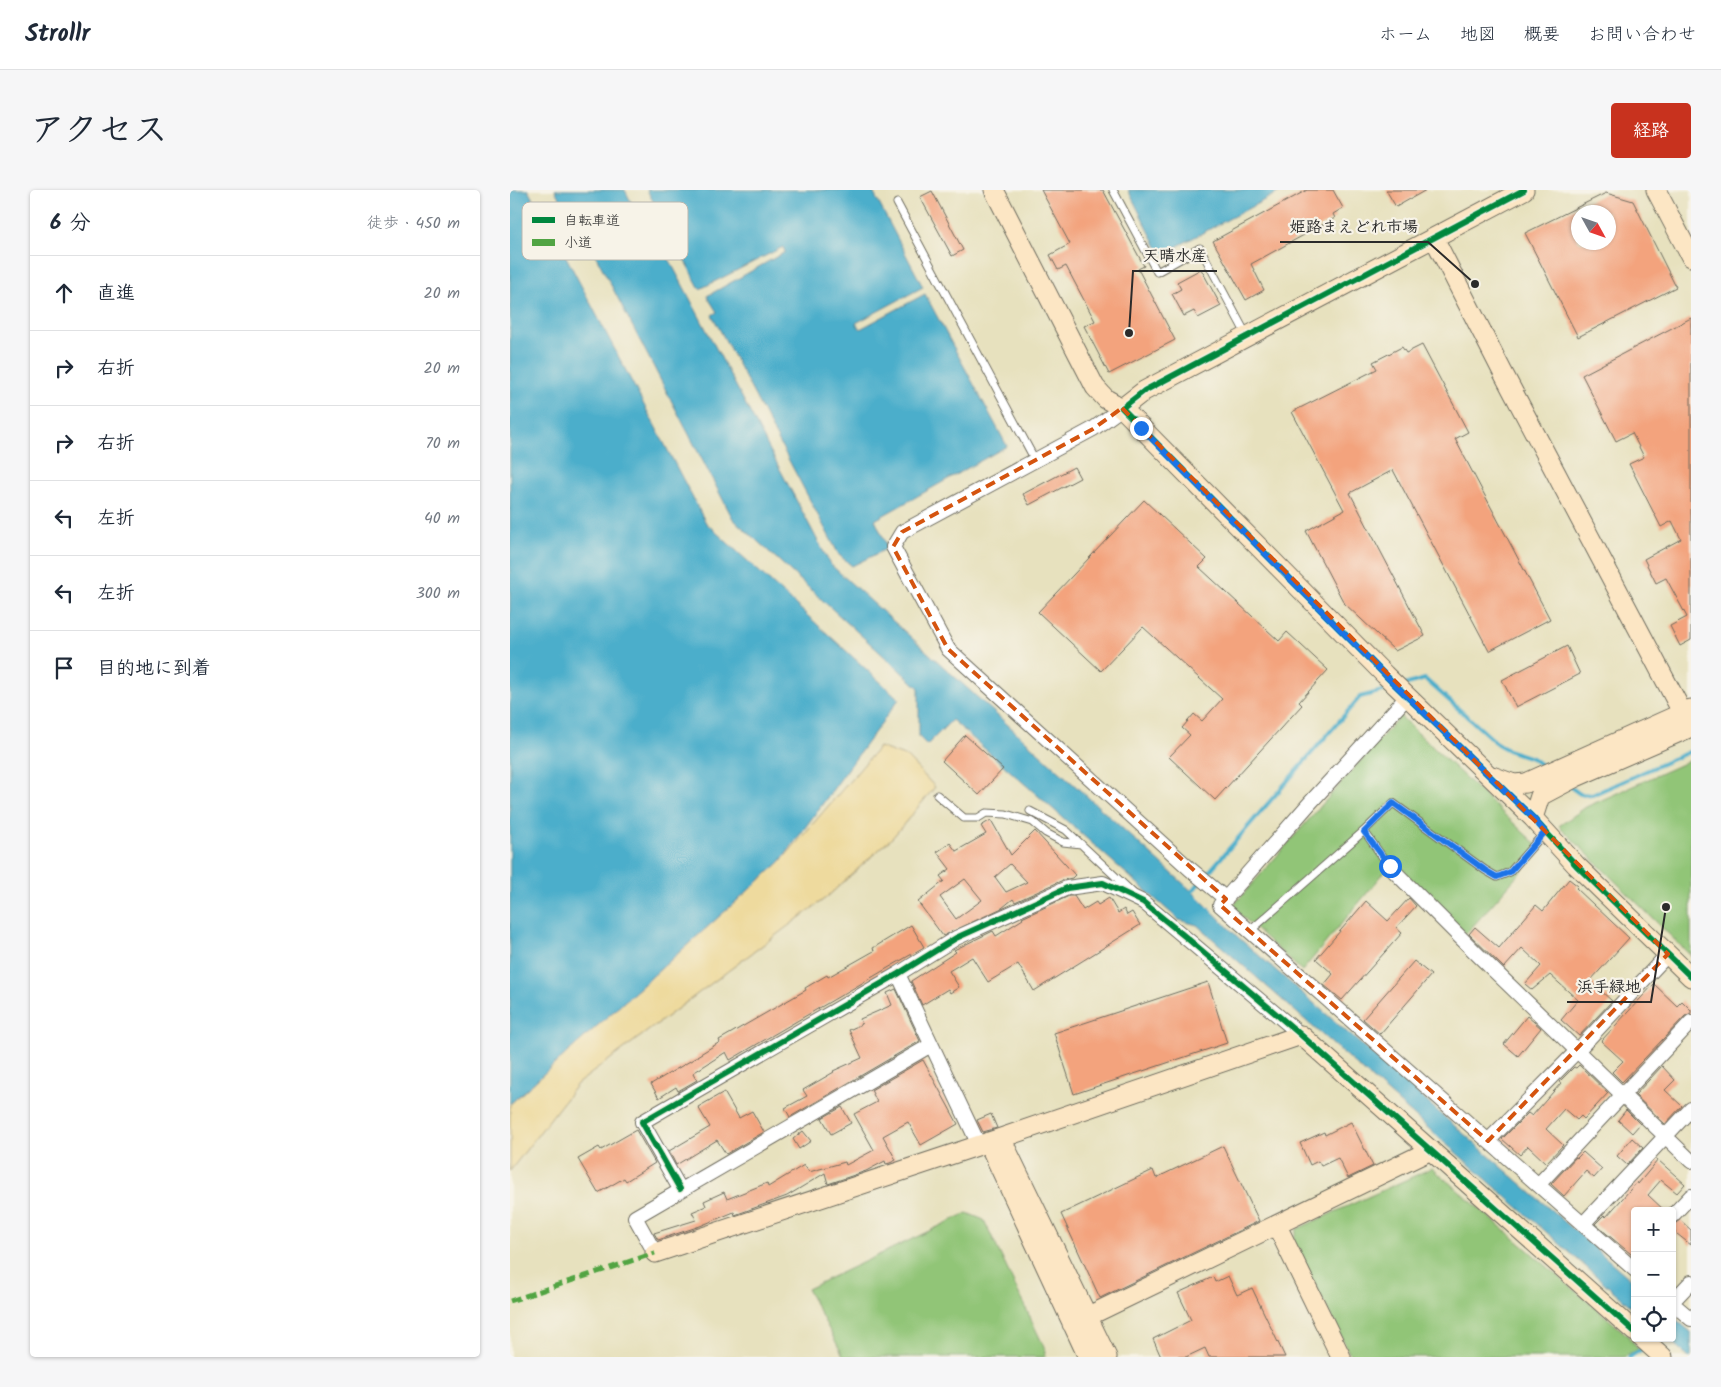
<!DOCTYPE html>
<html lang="ja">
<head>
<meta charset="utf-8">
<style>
  :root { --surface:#fff; --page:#f6f6f7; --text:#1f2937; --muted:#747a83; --line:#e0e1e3; --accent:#c8321e }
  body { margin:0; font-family:Kalam,"Klee One",sans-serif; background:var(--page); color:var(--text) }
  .controls { position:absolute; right:15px; bottom:15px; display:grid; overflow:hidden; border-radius:5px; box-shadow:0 1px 4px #0004 }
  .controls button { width:45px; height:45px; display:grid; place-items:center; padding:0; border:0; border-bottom:1px solid var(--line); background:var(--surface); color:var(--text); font:25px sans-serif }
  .compass { position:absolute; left:1061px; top:15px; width:45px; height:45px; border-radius:50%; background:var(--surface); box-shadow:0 1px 4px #0004; rotate:130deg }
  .stop { position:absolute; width:15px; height:15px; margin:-11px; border:4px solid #1a73e8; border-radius:50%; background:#fff }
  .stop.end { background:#1a73e8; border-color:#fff; box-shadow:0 1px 5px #0008 }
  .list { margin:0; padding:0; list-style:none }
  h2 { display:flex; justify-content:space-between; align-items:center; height:65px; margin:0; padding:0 20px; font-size:21px }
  h2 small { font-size:16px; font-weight:400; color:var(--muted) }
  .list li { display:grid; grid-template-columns:32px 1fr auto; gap:15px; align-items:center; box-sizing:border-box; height:75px; padding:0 20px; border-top:1px solid var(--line) }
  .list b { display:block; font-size:19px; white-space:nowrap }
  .list em { font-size:16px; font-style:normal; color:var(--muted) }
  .icon { flex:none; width:28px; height:28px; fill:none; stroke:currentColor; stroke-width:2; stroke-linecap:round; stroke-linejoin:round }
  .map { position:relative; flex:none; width:1181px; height:1167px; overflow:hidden; border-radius:5px }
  header { display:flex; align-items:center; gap:30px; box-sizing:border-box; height:70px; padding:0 25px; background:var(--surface); border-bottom:1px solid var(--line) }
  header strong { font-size:24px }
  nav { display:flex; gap:28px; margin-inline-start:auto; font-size:18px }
  .intro { display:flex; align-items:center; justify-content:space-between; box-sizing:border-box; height:120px; padding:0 30px }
  h1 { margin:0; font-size:35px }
  .button { padding:12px 22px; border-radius:5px; background:var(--accent); color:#fff; font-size:18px; font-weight:700 }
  main { display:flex; gap:30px; padding:0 30px }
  aside { flex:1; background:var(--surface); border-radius:5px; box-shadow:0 1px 4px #0004 }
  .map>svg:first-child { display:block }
</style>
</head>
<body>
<header>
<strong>Strollr</strong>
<nav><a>ホーム</a><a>地図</a><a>概要</a><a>お問い合わせ</a></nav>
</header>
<div class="intro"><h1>アクセス</h1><a class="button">経路</a></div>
<main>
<aside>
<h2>6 分<small>徒歩 · 450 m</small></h2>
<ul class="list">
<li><svg class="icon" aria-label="ahead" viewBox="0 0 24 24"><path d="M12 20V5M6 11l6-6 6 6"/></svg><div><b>直進</b></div><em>20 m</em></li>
<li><svg class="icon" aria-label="right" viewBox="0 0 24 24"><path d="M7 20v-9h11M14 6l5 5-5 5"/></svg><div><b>右折</b></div><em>20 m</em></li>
<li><svg class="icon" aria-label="right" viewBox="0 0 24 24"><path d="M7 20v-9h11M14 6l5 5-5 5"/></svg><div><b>右折</b></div><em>70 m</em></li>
<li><svg class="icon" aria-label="left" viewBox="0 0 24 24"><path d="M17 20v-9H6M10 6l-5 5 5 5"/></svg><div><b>左折</b></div><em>40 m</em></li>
<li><svg class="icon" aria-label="left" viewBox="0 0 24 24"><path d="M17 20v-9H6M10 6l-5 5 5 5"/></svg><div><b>左折</b></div><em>300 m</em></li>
<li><svg class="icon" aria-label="arrive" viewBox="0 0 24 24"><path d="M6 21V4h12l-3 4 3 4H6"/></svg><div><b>目的地に到着</b></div></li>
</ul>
</aside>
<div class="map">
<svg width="1181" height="1167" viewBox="0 0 1181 1167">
  <rect width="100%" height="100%" fill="#f7f3e8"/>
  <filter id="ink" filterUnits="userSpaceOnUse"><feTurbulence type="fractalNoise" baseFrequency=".02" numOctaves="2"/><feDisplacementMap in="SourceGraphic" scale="10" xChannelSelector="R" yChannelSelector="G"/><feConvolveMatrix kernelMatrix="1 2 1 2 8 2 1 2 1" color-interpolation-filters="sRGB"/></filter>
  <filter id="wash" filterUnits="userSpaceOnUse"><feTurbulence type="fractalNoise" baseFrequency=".0096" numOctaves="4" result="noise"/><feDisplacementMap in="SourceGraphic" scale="20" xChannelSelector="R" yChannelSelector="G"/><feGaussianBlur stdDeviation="1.12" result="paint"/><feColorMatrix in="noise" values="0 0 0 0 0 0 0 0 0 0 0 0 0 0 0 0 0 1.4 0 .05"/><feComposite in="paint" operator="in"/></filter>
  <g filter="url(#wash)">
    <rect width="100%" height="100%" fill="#e7e1be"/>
    <path fill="#91c577" stroke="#5e7851" d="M 890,526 L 1031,659 L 956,744 L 883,672 L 792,781 L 722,717 Z
      M 1181,570 L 1181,766 L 1049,636 L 1076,617 Z
      M 922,978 L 1116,1144 L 1129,1159 L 1114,1167 L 841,1167 L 783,1050 L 787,1039 Z
      M 457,1023 L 474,1030 L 536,1161 L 535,1167 L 334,1167 L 297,1099 Z"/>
    <path fill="#eeda9e" stroke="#8c8264" d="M 369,557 L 397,567 L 425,597 L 383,647 L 317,707 L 67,894 L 0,981 L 0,914 L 270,672 Z"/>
    <path fill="#4baecb" stroke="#3b6c7b" d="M 0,0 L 18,0 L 50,61 L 53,61 L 196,333 L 389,509 L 270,672 L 0,914 Z
      M 45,0 L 115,0 L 124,18 L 131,16 L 320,374 L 685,704 L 729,748 L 1125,1093 L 1125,1120 L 687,735 L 669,730 L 442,530 L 417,555 L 409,547 L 409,498 L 223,329 L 76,47 L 71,49 Z
      M 137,0 L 362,0 L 413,97 L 346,133 L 350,139 L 415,104 L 497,256 L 365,330 L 378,358 L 342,376 L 329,365 L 202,125 L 207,122 L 197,106 L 275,62 L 273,57 L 190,99 Z
      M 618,0 L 773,0 L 651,65 Z
      M 1162,1126 L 1181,1142 L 1181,1167 L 1179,1167 L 1157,1148 L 1162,1148 Z"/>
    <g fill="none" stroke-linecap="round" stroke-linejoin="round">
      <path stroke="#4baecb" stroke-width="4" d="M 894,495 L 915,489 L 989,555 L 1000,561 L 1022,568 L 1035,578
        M 1059,596 L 1070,604 L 1082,605 L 1181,561
        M 679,705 L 850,507 L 880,499
        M 1119,1167 L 1134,1158"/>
    </g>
    <g id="blocks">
      <path fill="#f3a37d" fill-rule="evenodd" d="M 531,0 L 593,0 L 634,76 L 628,79 L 665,150 L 599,184 L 574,136 L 585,131 L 556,76 L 548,80 L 540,65 L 560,54 Z
        M 797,0 L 823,0 L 833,18 L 823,24 L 825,28 L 741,74 L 754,100 L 736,110 L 703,51 Z
        M 876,0 L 916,0 L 886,17 Z
        M 422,1 L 453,60 L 442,66 L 410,7 Z
        M 1096,3 L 1123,11 L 1166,97 L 1068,147 L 1015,43 ZM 1068,22 L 1098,22 L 1098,52 L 1068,52 Z
        M 691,79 L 711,116 L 688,128 L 684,121 L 674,126 L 662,104 L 671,99 L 667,92 Z
        M 1181,128 L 1181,450 L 1170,456 L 1160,436 L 1177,427 L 1156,388 L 1146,393 L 1134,369 L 1171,349 L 1162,331 L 1151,337 L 1119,274 L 1134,267 L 1122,243 L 1106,251 L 1072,185 Z
        M 912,155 L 958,242 L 945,249 L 1040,429 L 979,461 L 883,280 L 840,303 L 915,446 L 885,461 L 834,413 L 796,341 L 834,320 L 782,222 L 867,179 L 863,172 L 892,157 L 896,163 Z
        M 564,277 L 570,288 L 519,315 L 513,304 Z
        M 634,310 L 697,369 L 689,377 L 769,451 L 777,442 L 818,480 L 789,512 L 792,515 L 705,610 L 659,567 L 680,545 L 672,538 L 684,524 L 692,531 L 712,509 L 633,437 L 591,481 L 528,422 Z
        M 1057,456 L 1070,484 L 1006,517 L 992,490 Z
        M 455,545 L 493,579 L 469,605 L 432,571 Z
        M 481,630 L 501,665 L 525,641 L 565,685 L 562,688 L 553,690 L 505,712 L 503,709 L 492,718 L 433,746 L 408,712 L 434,691 L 430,686 L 440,679 L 427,662 L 440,653 L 446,661 L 476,644 L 471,636 ZM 500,674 L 517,692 L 496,702 L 485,687 ZM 455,689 L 472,710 L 446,729 L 430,707 Z
        M 1059,689 L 1068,696 L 1066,698 L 1119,748 L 1080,791 L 1102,811 L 1069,846 L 1051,830 L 1068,810 L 1040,785 L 1022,800 L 1015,794 L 1031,776 L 1012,758 L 994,778 L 959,744 L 965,737 L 989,758 L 1026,715 L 1033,721 Z
        M 559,706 L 564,706 L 573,720 L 586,712 L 588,715 L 599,708 L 608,723 L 614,719 L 617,725 L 622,722 L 630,735 L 524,801 L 508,774 L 478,792 L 462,767 L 439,781 L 449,797 L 440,803 L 438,799 L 412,815 L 401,791 L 446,762 L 444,760 L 483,741 L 486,746 L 513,729 L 512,728 Z
        M 899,708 L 906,716 L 886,738 L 892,743 L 832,810 L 814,795 L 823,784 L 806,769 L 856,711 L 878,731 Z
        M 401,735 L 414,757 L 220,870 L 216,862 L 183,883 L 187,890 L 168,901 L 166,897 L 149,908 L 141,894 L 187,867 L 187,866 L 210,852 L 209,850 L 296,800 L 295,798 L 317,785 L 318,787 L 364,761 L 363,758 Z
        M 904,771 L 921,785 L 870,844 L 853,829 Z
        M 698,792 L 717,853 L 564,904 L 544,843 Z
        M 1144,794 L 1167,816 L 1172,811 L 1181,820 L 1181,823 L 1175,826 L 1112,892 L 1102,882 L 1113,871 L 1091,851 Z
        M 386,799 L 410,851 L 280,927 L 275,918 L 297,906 L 293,900 L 324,882 L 323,881 L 352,868 L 339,840 L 352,834 L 350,829 L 382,815 L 377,803 Z
        M 1017,826 L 1031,838 L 1008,866 L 994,854 Z
        M 413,870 L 448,934 L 411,955 L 398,932 L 373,946 L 386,970 L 380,973 L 376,974 L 375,971 L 356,981 L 318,994 L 315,983 L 277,1006 L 225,1025 L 224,1022 L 190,1036 L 148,1050 L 144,1043 L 186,1030 L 182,1022 L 196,1016 L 194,1011 L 214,1002 L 217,1009 L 257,993 L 258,997 L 294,975 L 299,982 L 335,972 L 336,975 L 364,960 L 344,924 L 367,912 L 361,900 Z
        M 1069,875 L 1098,903 L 1074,929 L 1071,926 L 1067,930 L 1054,919 L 1036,939 L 1053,955 L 1036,973 L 1018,956 L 1010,965 L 992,949 L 1018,923 L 1022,926 L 1051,893 L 1049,892 L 1064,877 L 1066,878 Z
        M 1152,876 L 1165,890 L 1155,900 L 1172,916 L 1155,934 L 1125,905 Z
        M 214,902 L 229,928 L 242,921 L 254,942 L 216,964 L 207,950 L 166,975 L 159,961 L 200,937 L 188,917 Z
        M 332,917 L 341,933 L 321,944 L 312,928 Z
        M 1116,920 L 1130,934 L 1122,943 L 1108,930 Z
        M 481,924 L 487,938 L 473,942 L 467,930 Z
        M 841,932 L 863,976 L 838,988 L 828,968 L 811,976 L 808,971 L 800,975 L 790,953 L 814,942 L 815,945 Z
        M 126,940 L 145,973 L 116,991 L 114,988 L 88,1003 L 68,969 L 89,957 L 91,960 Z
        M 293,941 L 301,951 L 289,959 L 283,949 Z
        M 1122,948 L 1133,958 L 1117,975 L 1107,966 Z
        M 713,956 L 749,1031 L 590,1108 L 551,1024 L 643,980 L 646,988 Z
        M 1073,962 L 1092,979 L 1084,988 L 1076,981 L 1054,1006 L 1041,994 L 1066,967 L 1067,968 Z
        M 1148,970 L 1175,994 L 1167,1003 L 1151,990 L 1138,1005 L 1155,1021 L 1125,1021 L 1125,1060 L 1121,1064 L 1085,1034 L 1094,1025 L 1096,1027 L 1127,992 L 1128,994 Z
        M 1170,1030 L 1181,1040 L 1181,1055 L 1162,1040 L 1164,1034 Z
        M 718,1086 L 727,1105 L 742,1098 L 775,1167 L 699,1167 L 695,1158 L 676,1167 L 651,1167 L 643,1149 L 681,1130 L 668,1103 L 703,1087 L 705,1092 Z"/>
    </g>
  </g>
  <g filter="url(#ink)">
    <use href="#blocks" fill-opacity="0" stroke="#6d6b5e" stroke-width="1"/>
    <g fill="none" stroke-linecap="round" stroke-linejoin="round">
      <defs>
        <path id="lane" d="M 603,0 L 647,82 L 690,58 L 737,146
          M 387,13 L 525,270
          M 427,605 L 454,628 L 468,628 L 476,623 L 496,624 L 523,632 L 536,643 L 553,652 L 571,654
          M 520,621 L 556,640 L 623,703
          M 854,641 L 879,676
          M 740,741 L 854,641 L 883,613 L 975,680 L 987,687 L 1000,682 L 1035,642"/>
        <path id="street" d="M 612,218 L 583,239 L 392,342 L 383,357 L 438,459 L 680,679 L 716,709
          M 897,507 L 799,614 L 710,715 L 1125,1080
          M 879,676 L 967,764 L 1181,971
          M 388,784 L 469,955
          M 978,951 L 1067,861 L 1158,764
          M 1028,995 L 1181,832
          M 170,999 L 132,932 L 388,784 L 446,748 L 557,698 L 593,693 L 633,712 L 791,845
          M 1162,1026 L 1181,1006
          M 1073,1034 L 1181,919
          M 145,1063 L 125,1027 L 421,855
          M 1162,1112 L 1181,1092
          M 1162,1113 L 1181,1129"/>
        <path id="secondary" d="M 484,0 L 585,197 L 596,209 L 612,218
          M 1014,0 L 634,201 L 612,218 L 875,485 L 1023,628 L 1066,675 L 1181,787
          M 1146,0 L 1181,67
          M 924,48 L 992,181 L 1180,537
          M 982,586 L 1004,594 L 1016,593 L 1181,519
          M 1023,628 L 1030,606 L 1066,587 L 1181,537
          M 491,948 L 597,1167
          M 478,952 L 578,1167
          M 767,1036 L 831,1167
          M 145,1063 L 491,948 L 791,845 L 1125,1142
          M 562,1134 L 921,960
          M 1132,1148 L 1153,1167"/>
      </defs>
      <use href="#lane" stroke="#6d6b5e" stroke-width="9"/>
      <use href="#street" stroke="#6d6b5e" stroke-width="16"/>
      <use href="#secondary" stroke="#6d6b5e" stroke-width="21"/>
      <use href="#lane" stroke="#fff" stroke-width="7"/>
      <use href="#street" stroke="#fff" stroke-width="14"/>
      <use href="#secondary" stroke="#fce6c4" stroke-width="19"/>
      <path stroke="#51a443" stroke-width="5" stroke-dasharray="10 5" stroke-linecap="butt" d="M 0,1111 L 145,1063"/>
      <defs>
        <path id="cycleway" d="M 1014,0 L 634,201 L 612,218 L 875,485 L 1023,628 L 1066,675 L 1181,787
          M 170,999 L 132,932 L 388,784 L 446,748 L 557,698 L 593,693 L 633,712 L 678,749 L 791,845 L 1125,1142"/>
      </defs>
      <use href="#cycleway" stroke="#f7f3e8" stroke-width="9"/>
      <use href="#cycleway" stroke="#00873e" stroke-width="6"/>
    </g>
  </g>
  <g fill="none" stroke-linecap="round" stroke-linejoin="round" filter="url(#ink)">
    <path stroke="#1a73e8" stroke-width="6" d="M 631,238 L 875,485 L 1023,628 L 1035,642 L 1000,682 L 987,687 L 975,680 L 883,613 L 854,642 L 880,676"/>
  </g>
  <path fill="none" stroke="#d5540f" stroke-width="4" stroke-dasharray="10 6" stroke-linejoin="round" d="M 612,218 L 1158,764 L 978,951 L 710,715 L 716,709 L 438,459 L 383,357 L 392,342 L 583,239 Z"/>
  <rect x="12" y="12" width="166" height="58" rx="8" fill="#f7f3e8" stroke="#bab7af" stroke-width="1"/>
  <rect x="22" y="27" width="23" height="6" fill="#00873e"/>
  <rect x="22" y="49" width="23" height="7" fill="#51a443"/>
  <g font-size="14" fill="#2b2b2b">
    <text x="54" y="35">自転車道</text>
    <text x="54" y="57">小道</text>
  </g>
  <path fill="none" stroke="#2b2b2b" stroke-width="2" d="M965 94L918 52H770M619 143L623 81H707M1156 717L1141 812H1057"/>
  <g fill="#2b2b2b" stroke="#f7f3e8" stroke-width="2">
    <circle cx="965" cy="94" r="5"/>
    <circle cx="619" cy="143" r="5"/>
    <circle cx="1156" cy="717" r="5"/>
  </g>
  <g font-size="16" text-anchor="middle" font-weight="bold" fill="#2b2b2b" stroke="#f7f3e8" stroke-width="4.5" stroke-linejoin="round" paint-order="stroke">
    <text x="844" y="42">姫路まえどれ市場</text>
    <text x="665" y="71">天晴水産</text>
    <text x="1099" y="802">浜手緑地</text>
  </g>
</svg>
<div class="controls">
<button>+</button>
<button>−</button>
<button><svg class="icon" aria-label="locate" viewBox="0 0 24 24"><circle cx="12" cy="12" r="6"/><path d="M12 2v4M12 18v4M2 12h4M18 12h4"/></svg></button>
</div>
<svg class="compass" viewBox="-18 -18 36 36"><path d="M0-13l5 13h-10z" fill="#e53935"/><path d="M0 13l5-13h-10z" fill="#747a83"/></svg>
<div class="stop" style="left:880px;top:676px"></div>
<div class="stop end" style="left:631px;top:238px"></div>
</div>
</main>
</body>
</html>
